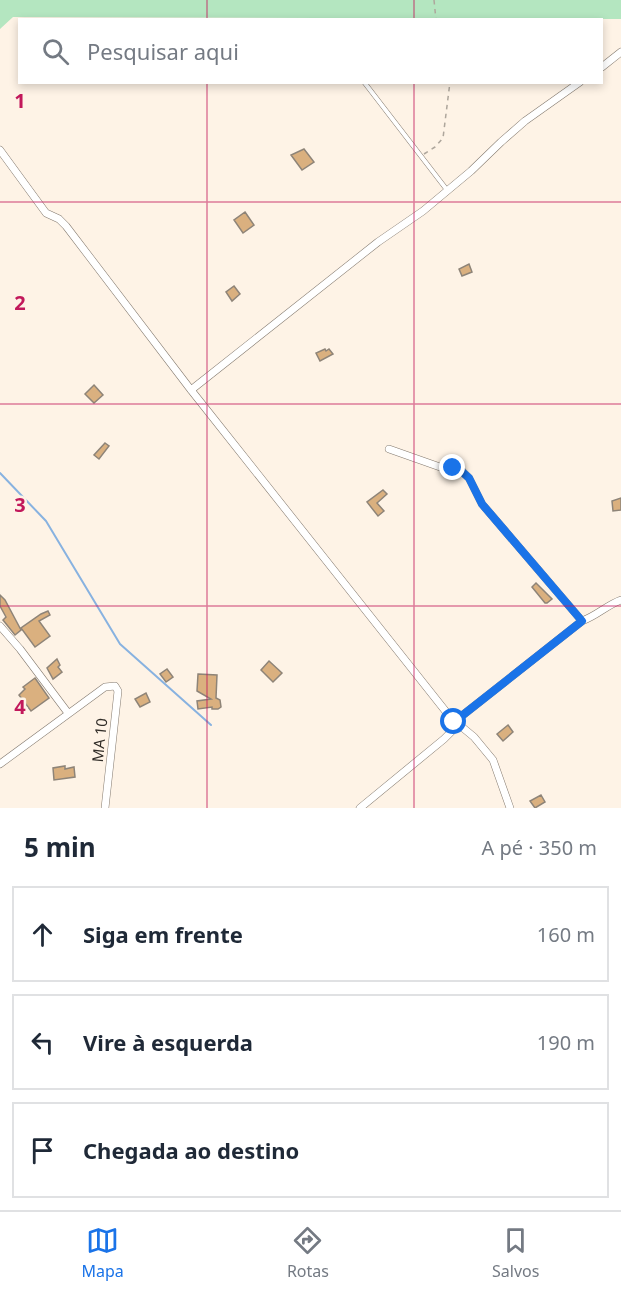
<!DOCTYPE html>
<html lang="pt">
<head>
<meta charset="utf-8">
<style>
  :root { --surface:#fff; --page:#f2f2f3; --text:#1f2937; --muted:#747a83; --line:#e0e1e3; --accent:#1a73e8 }
  body { margin:0; font-family:"Noto Sans",sans-serif; background:var(--page); color:var(--text) }
  .stop { position:absolute; width:18px; height:18px; margin:-14px; border:4px solid #1a73e8; border-radius:50%; background:#fff }
  .stop.end { background:#1a73e8; border-color:#fff; box-shadow:0 2px 6px #0008 }
  .list { margin:0; padding:0; list-style:none }
  h2 { display:flex; justify-content:space-between; align-items:center; height:78px; margin:0; padding:0 24px; font-size:26px }
  h2 small { font-size:20px; font-weight:400; color:var(--muted) }
  .list li { display:grid; grid-template-columns:39px 1fr auto; gap:18px; align-items:center; box-sizing:border-box; height:96px; margin:0 12px 12px; padding:0 12px; border:2px solid var(--line); border-radius:0px }
  .list b { display:block; font-size:22px; white-space:nowrap }
  .list em { font-size:20px; font-style:normal; color:var(--muted) }
  .icon { flex:none; width:33px; height:33px; fill:none; stroke:currentColor; stroke-width:2; stroke-linecap:round; stroke-linejoin:round }
  .map { position:relative; flex:none; width:621px; height:808px; overflow:hidden }
  .search { position:absolute; background:var(--surface); box-shadow:0 3px 9px #0003; left:18px; right:18px; top:18px; height:66px; display:flex; align-items:center; gap:15px; box-sizing:border-box; padding:0 21px; border-radius:0px; color:var(--muted); font-size:22px }
  .sheet { height:402px; background:var(--surface) }
  nav { display:flex; justify-content:space-around; align-items:center; box-sizing:border-box; height:84px; border-top:2px solid var(--line); background:var(--surface); font-size:16px; color:var(--muted) }
  nav a { display:grid; justify-items:center; gap:3px }
  nav .on { color:var(--accent) }
  .map>svg:first-child { display:block }
</style>
</head>
<body>
<div class="map">
<svg width="621" height="808" viewBox="0 0 621 808">
  <rect width="100%" height="100%" fill="#fef3e6"/>
  <path fill="#b4e6c0" d="M 0,0 L 621,0 L 621,19 L 13,17 L 0,29 Z"/>
  <g fill="none" stroke-linecap="round" stroke-linejoin="round">
    <path stroke="#88b2e0" stroke-width="2" d="M 0,473 L 46,521 L 120,644 L 211,725"/>
  </g>
  <path fill="#dab07f" stroke="#8e8478" stroke-width="1.5" d="M 304,149 L 314,162 L 302,170 L 291,155 Z
    M 245,212 L 254,225 L 243,233 L 234,220 Z
    M 469,264 L 472,272 L 462,276 L 459,269 Z
    M 234,286 L 240,294 L 232,301 L 226,292 Z
    M 325,349 L 326,351 L 329,349 L 333,354 L 320,361 L 316,353 Z
    M 94,385 L 103,395 L 94,403 L 85,394 Z
    M 105,443 L 109,446 L 99,459 L 94,455 Z
    M 383,490 L 387,494 L 377,503 L 384,511 L 378,516 L 367,502 Z
    M 621,498 L 621,510 L 613,511 L 612,501 Z
    M 536,583 L 552,599 L 547,603 L 545,603 L 532,587 Z
    M 0,595 L 5,600 L 21,630 L 15,635 L 3,620 L 6,617 L 0,606 Z
    M 48,611 L 50,615 L 39,621 L 50,636 L 35,647 L 21,628 L 41,614 Z
    M 57,659 L 60,665 L 58,667 L 62,672 L 53,679 L 47,668 Z
    M 269,661 L 282,673 L 273,682 L 261,670 Z
    M 167,669 L 173,677 L 166,682 L 160,674 Z
    M 198,674 L 217,675 L 216,698 L 220,700 L 221,707 L 218,709 L 212,709 L 212,707 L 198,709 L 197,701 L 211,699 L 197,691 Z
    M 35,678 L 49,698 L 31,711 L 19,695 L 25,689 L 23,687 Z
    M 146,693 L 150,702 L 140,707 L 135,699 Z
    M 508,725 L 513,732 L 503,741 L 497,734 Z
    M 65,766 L 65,769 L 74,767 L 75,777 L 54,780 L 53,768 Z
    M 541,795 L 545,802 L 535,808 L 530,801 Z"/>
  <g fill="none" stroke-linecap="round" stroke-linejoin="round">
    <defs>
      <path id="service" d="M 364,82 L 447,190"/>
      <path id="minor" d="M 602,67 L 621,52
        M 0,150 L 46,213 L 59,219 L 66,226 L 191,390 L 451,718 L 474,737 L 493,760 L 510,808
        M 191,390 L 378,242 L 423,211 L 471,171 L 501,142 L 525,121 L 580,82
        M 389,449 L 440,467 L 453,468 L 463,472 L 469,478 L 482,504 L 582,621
        M 0,626 L 20,649 L 68,713
        M 0,764 L 105,687 L 115,686 L 118,691 L 105,808
        M 360,808 L 444,739 L 452,731 L 454,722 L 582,621 C 598,615 607,605 621,600"/>
    </defs>
    <use href="#service" stroke="#83796e" stroke-width="5"/>
    <use href="#minor" stroke="#83796e" stroke-width="8"/>
    <path stroke="#aea69c" stroke-width="1.5" stroke-dasharray="4.5 4.5" stroke-linecap="butt" d="M 434,0 L 436,20
      M 424,154 L 435,147 L 443,138 L 450,82"/>
    <use href="#service" stroke="#fff" stroke-width="4"/>
    <use href="#minor" stroke="#fff" stroke-width="7"/>
  </g>
  <g fill="none" stroke-linecap="round" stroke-linejoin="round">
    <path stroke="#1a73e8" stroke-width="8" d="M 453,468 L 459,469 L 469,478 L 482,504 L 582,621 L 454,722"/>
  </g>
  <path fill="none" stroke="#c2185b" stroke-width="1.5" stroke-opacity="0.55" d="M 207,0 L 207,20M 414,0 L 414,20M 207,82 L 207,808M 414,82 L 414,808M 0,202 L 621,202M 0,404 L 621,404M 0,606 L 621,606"/>
  <g text-anchor="middle" dominant-baseline="central" stroke-width="5" stroke-linejoin="round" paint-order="stroke">
    <g font-size="15" fill="#312d28" stroke="#fef3e6">
      <text transform="translate(99 740) rotate(-84)">MA 10</text>
    </g>
  </g>
  <g font-size="20" text-anchor="middle" font-weight="bold" fill="#c2185b" stroke="#fef3e6" stroke-width="5" stroke-linejoin="round" paint-order="stroke">
    <text x="20" y="108">1</text>
    <text x="20" y="310">2</text>
    <text x="20" y="512">3</text>
    <text x="20" y="714">4</text>
  </g>
</svg>
<div class="stop" style="left:454px;top:722px"></div>
<div class="stop end" style="left:453px;top:468px"></div>
<div class="search"><svg class="icon" aria-label="search" viewBox="0 0 24 24"><circle cx="10" cy="10" r="6"/><path d="M15 15l6 6"/></svg>Pesquisar aqui</div>
</div>
<section class="sheet">
<h2>5 min<small>A pé · 350 m</small></h2>
<ul class="list">
<li><svg class="icon" aria-label="ahead" viewBox="0 0 24 24"><path d="M12 20V5M6 11l6-6 6 6"/></svg><div><b>Siga em frente</b></div><em>160 m</em></li>
<li><svg class="icon" aria-label="left" viewBox="0 0 24 24"><path d="M17 20v-9H6M10 6l-5 5 5 5"/></svg><div><b>Vire à esquerda</b></div><em>190 m</em></li>
<li><svg class="icon" aria-label="arrive" viewBox="0 0 24 24"><path d="M6 21V4h12l-3 4 3 4H6"/></svg><div><b>Chegada ao destino</b></div></li>
</ul>
</section>
<nav>
<a class="on"><svg class="icon" aria-label="map" viewBox="0 0 24 24"><path d="M3 6l6-2 6 2 6-2v14l-6 2-6-2-6 2zM9 4v14M15 6v14"/></svg>Mapa</a>
<a><svg class="icon" aria-label="directions" viewBox="0 0 24 24"><path d="M12 3l9 9-9 9-9-9zM9 14v-3h6M13 9l2 2-2 2"/></svg>Rotas</a>
<a><svg class="icon" aria-label="saved" viewBox="0 0 24 24"><path d="M7 4h10v16l-5-4-5 4z"/></svg>Salvos</a>
</nav>
</body>
</html>
